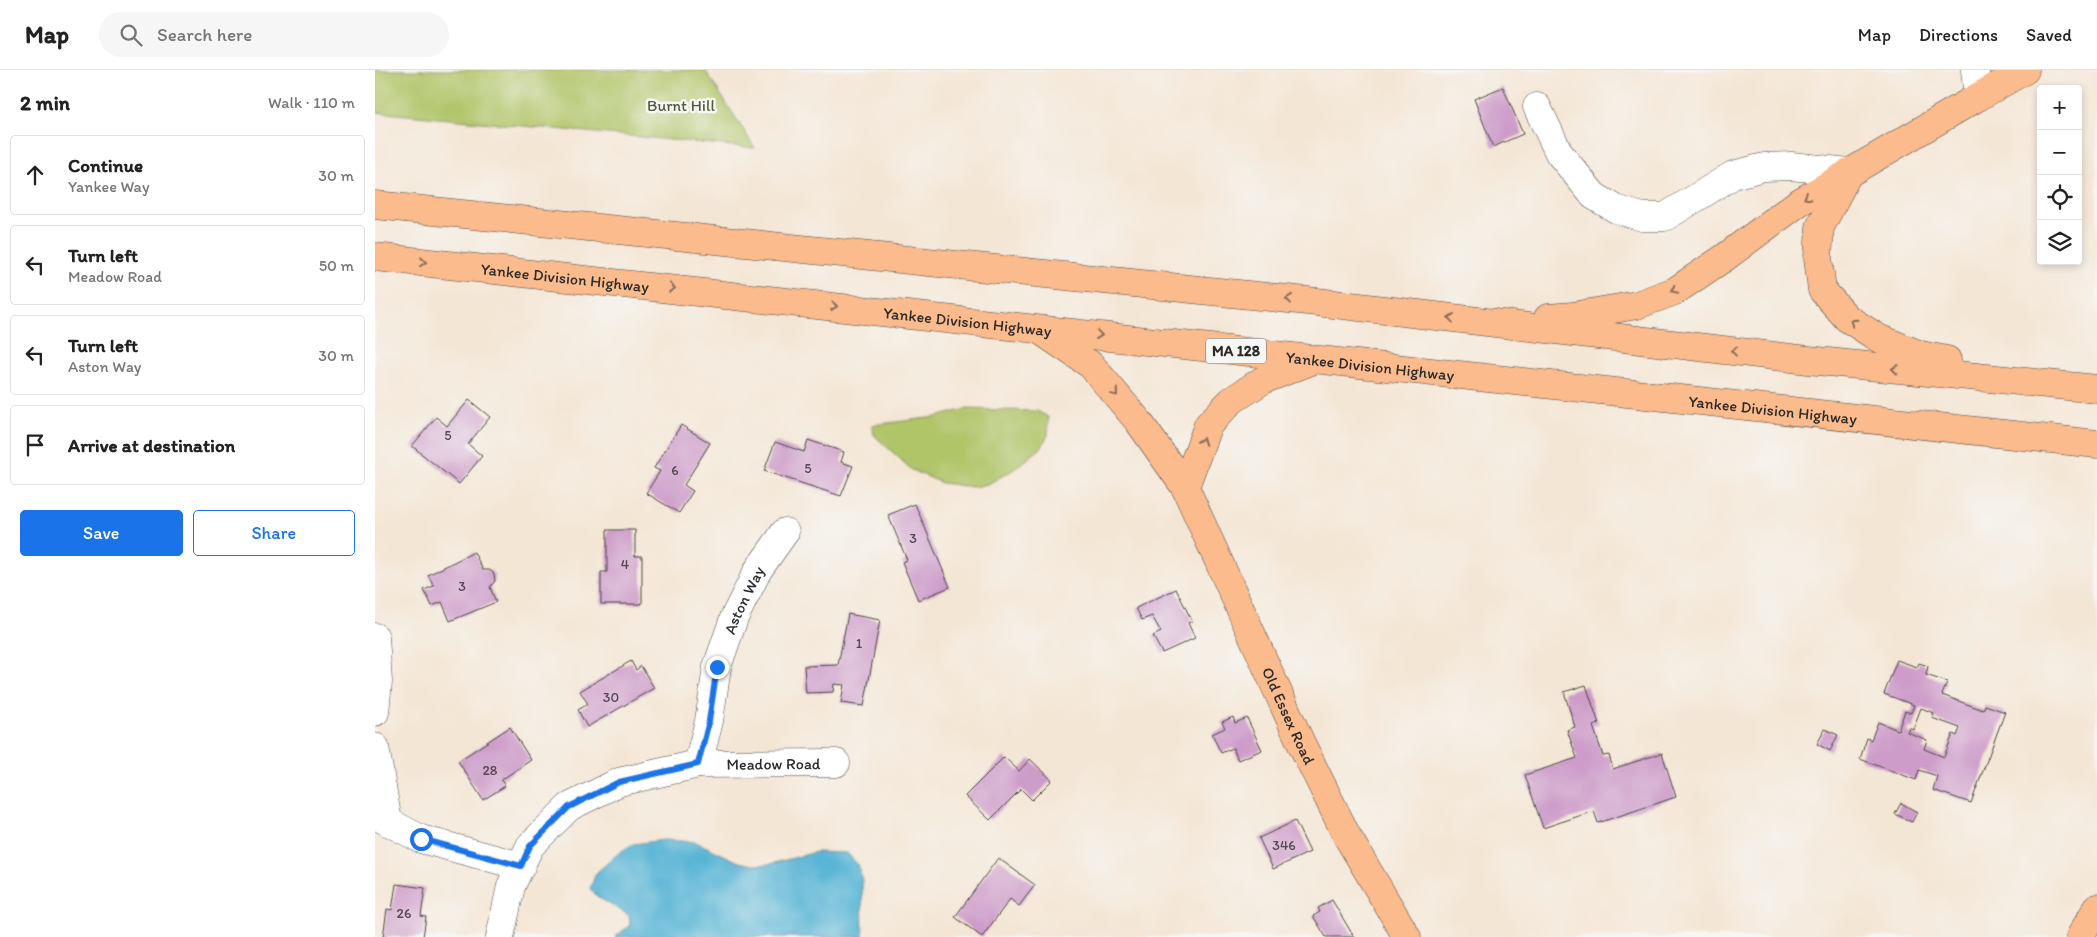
<!DOCTYPE html>
<html lang="en">
<head>
<meta charset="utf-8">
<style>
  :root { --surface:#fff; --page:#f6f6f6; --text:#222; --muted:#767676; --line:#e0e0e0; --accent:#1a73e8 }
  body { margin:0; font-family:Itim,sans-serif; background:var(--page); color:var(--text) }
  .controls { position:absolute; right:15px; top:15px; display:grid; overflow:hidden; border-radius:5px; box-shadow:0 2px 8px #0003 }
  .controls button { width:45px; height:45px; display:grid; place-items:center; padding:0; border:0; border-bottom:1px solid var(--line); background:var(--surface); color:var(--text); font:25px sans-serif }
  .stop { position:absolute; width:15px; height:15px; margin:-11px; border:4px solid #1a73e8; border-radius:50%; background:#fff }
  .stop.end { background:#1a73e8; border-color:#fff; box-shadow:0 1px 5px #0008 }
  .list { margin:0; padding:0; list-style:none }
  h2 { display:flex; justify-content:space-between; align-items:center; height:65px; margin:0; padding:0 20px; font-size:21px }
  h2 small { font-size:16px; font-weight:400; color:var(--muted) }
  .list li { display:grid; grid-template-columns:32px 1fr auto; gap:15px; align-items:center; box-sizing:border-box; height:80px; margin:0 10px 10px; padding:0 10px; border:1px solid var(--line); border-radius:5px }
  .list b { display:block; font-size:19px; white-space:nowrap }
  .list p { margin:0; font-size:16px; white-space:nowrap; color:var(--muted) }
  .list em { font-size:16px; font-style:normal; color:var(--muted) }
  .actions { display:flex; gap:10px; padding:15px 20px }
  .actions a { flex:1; padding:11px 0; border:1px solid var(--accent); border-radius:5px; text-align:center; font-size:18px; color:var(--accent) }
  .actions .main { background:var(--accent); color:#fff }
  .icon { flex:none; width:28px; height:28px; fill:none; stroke:currentColor; stroke-width:2; stroke-linecap:round; stroke-linejoin:round }
  .map { position:relative; flex:none; width:1722px; height:867px; overflow:hidden }
  header { display:flex; align-items:center; gap:30px; box-sizing:border-box; height:70px; padding:0 25px; background:var(--surface); border-bottom:1px solid var(--line) }
  header strong { font-size:24px }
  nav { display:flex; gap:28px; margin-inline-start:auto; font-size:18px }
  .search { width:350px; height:45px; background:var(--page); display:flex; align-items:center; gap:12px; box-sizing:border-box; padding:0 18px; border-radius:28px; color:var(--muted); font-size:19px }
  main { display:flex }
  aside { flex:1; background:var(--surface) }
  .map>svg:first-child { display:block }
</style>
</head>
<body>
<header>
<strong>Map</strong>
<div class="search"><svg class="icon" aria-label="search" viewBox="0 0 24 24"><circle cx="10" cy="10" r="6"/><path d="M15 15l6 6"/></svg>Search here</div>
<nav><a>Map</a><a>Directions</a><a>Saved</a></nav>
</header>
<main>
<aside>
<h2>2 min<small>Walk · 110 m</small></h2>
<ul class="list">
<li><svg class="icon" aria-label="ahead" viewBox="0 0 24 24"><path d="M12 20V5M6 11l6-6 6 6"/></svg><div><b>Continue</b><p>Yankee Way</p></div><em>30 m</em></li>
<li><svg class="icon" aria-label="left" viewBox="0 0 24 24"><path d="M17 20v-9H6M10 6l-5 5 5 5"/></svg><div><b>Turn left</b><p>Meadow Road</p></div><em>50 m</em></li>
<li><svg class="icon" aria-label="left" viewBox="0 0 24 24"><path d="M17 20v-9H6M10 6l-5 5 5 5"/></svg><div><b>Turn left</b><p>Aston Way</p></div><em>30 m</em></li>
<li><svg class="icon" aria-label="arrive" viewBox="0 0 24 24"><path d="M6 21V4h12l-3 4 3 4H6"/></svg><div><b>Arrive at destination</b></div></li>
</ul>
<div class="actions"><a class="main">Save</a><a>Share</a></div>
</aside>
<div class="map">
<svg width="1722" height="867" viewBox="0 0 1722 867">
  <rect width="100%" height="100%" fill="#f6f6f2"/>
  <filter id="ink" filterUnits="userSpaceOnUse"><feTurbulence type="fractalNoise" baseFrequency=".02" numOctaves="2"/><feDisplacementMap in="SourceGraphic" scale="10" xChannelSelector="R" yChannelSelector="G"/><feConvolveMatrix kernelMatrix="1 2 1 2 8 2 1 2 1" color-interpolation-filters="sRGB"/></filter>
  <filter id="wash" filterUnits="userSpaceOnUse"><feTurbulence type="fractalNoise" baseFrequency=".0096" numOctaves="4" result="noise"/><feDisplacementMap in="SourceGraphic" scale="20" xChannelSelector="R" yChannelSelector="G"/><feGaussianBlur stdDeviation="1.12" result="paint"/><feColorMatrix in="noise" values="0 0 0 0 0 0 0 0 0 0 0 0 0 0 0 0 0 1.4 0 .05"/><feComposite in="paint" operator="in"/></filter>
  <g filter="url(#wash)">
    <rect width="100%" height="100%" fill="#f4e6d5"/>
    <path fill="#b0c468" stroke="#6e784a" d="M 0,0 L 330,0 L 380,78 L 0,42 Z
      M 591,339 L 662,341 L 673,347 L 673,365 L 666,378 L 641,398 L 613,414 L 598,417 L 567,413 L 537,400 L 499,365 L 497,355 L 561,347 Z"/>
    <path fill="#56b4d5" stroke="#407080" d="M 289,770 L 321,772 L 364,792 L 379,795 L 395,794 L 441,782 L 472,783 L 484,796 L 487,811 L 488,867 L 240,867 L 255,855 L 254,845 L 224,828 L 215,819 L 221,803 L 245,782 L 258,774 Z"/>
    <g id="blocks">
      <path fill="#cd9cc9" fill-rule="evenodd" d="M 1128,17 L 1148,64 L 1118,77 L 1099,29 Z
        M 94,330 L 115,347 L 93,374 L 107,386 L 84,414 L 37,376 L 61,347 L 72,356 Z
        M 306,355 L 335,373 L 309,415 L 318,421 L 304,443 L 271,423 L 285,401 L 279,398 Z
        M 433,370 L 469,382 L 466,392 L 478,396 L 466,426 L 389,401 L 400,372 L 429,382 Z
        M 540,434 L 575,517 L 543,530 L 527,492 L 532,490 L 513,445 Z
        M 232,460 L 260,460 L 260,486 L 267,486 L 267,534 L 226,534 L 226,502 L 232,502 Z
        M 99,482 L 108,500 L 115,500 L 119,504 L 120,511 L 115,517 L 121,532 L 75,551 L 67,532 L 57,536 L 49,520 L 59,516 L 53,505 Z
        M 801,519 L 817,551 L 813,553 L 820,568 L 787,583 L 778,566 L 786,562 L 777,546 L 767,550 L 761,538 Z
        M 473,544 L 505,550 L 489,636 L 466,633 L 469,615 L 459,614 L 458,622 L 431,623 L 429,596 L 463,595 Z
        M 1522,590 L 1542,597 L 1544,593 L 1553,596 L 1551,605 L 1572,612 L 1567,625 L 1608,640 L 1610,635 L 1630,642 L 1596,733 L 1558,720 L 1562,706 L 1544,700 L 1541,710 L 1485,689 L 1492,668 L 1496,670 L 1503,652 L 1523,660 L 1530,641 L 1536,643 L 1539,635 L 1509,624 ZM 1546,638 L 1559,643 L 1557,648 L 1585,658 L 1582,666 L 1578,664 L 1569,687 L 1549,679 L 1552,670 L 1532,662 L 1534,657 L 1538,659 Z
        M 256,591 L 261,600 L 266,596 L 279,618 L 212,657 L 203,640 L 213,634 L 205,621 Z
        M 1211,615 L 1224,654 L 1218,656 L 1228,686 L 1234,685 L 1238,699 L 1287,683 L 1301,727 L 1223,753 L 1219,741 L 1168,758 L 1150,705 L 1202,688 L 1192,660 L 1200,657 L 1189,622 Z
        M 858,647 L 860,653 L 872,648 L 887,680 L 863,690 L 858,678 L 846,683 L 837,664 L 850,658 L 847,652 Z
        M 135,657 L 156,690 L 126,710 L 130,716 L 108,730 L 83,691 Z
        M 1450,659 L 1463,665 L 1455,681 L 1442,674 Z
        M 629,687 L 644,701 L 655,689 L 677,710 L 657,730 L 646,719 L 615,750 L 590,726 Z
        M 1526,733 L 1542,742 L 1537,752 L 1520,744 Z
        M 920,751 L 935,782 L 898,799 L 884,768 Z
        M 623,788 L 660,815 L 644,836 L 635,829 L 607,867 L 580,847 Z
        M 21,814 L 50,818 L 46,846 L 51,847 L 48,867 L 8,867 L 12,839 L 17,840 Z
        M 957,830 L 979,867 L 951,867 L 938,846 L 945,842 L 943,838 Z"/>
    </g>
  </g>
  <g filter="url(#ink)">
    <use href="#blocks" fill-opacity="0" stroke="#494744" stroke-width="1"/>
    <g fill="none" stroke-linecap="round" stroke-linejoin="round">
      <defs>
        <g id="minor">
          <path d="M 1600,0 L 1603,27"/>
          <path d="M 1162,37 L 1184,83 L 1219,126 L 1241,139 L 1267,147 L 1290,147 L 1358,105 L 1389,97 L 1416,96 L 1474,102"/>
          <path d="M 0,567 L 3,612 L 0,642"/>
          <path d="M 0,677 L 13,752"/>
          <path id="s1" d="M 323,694 L 334,651 L 342,597 L 359,548 L 383,500 L 410,462"/>
          <path d="M 0,745 L 46,769 L 146,796"/>
          <path id="s2" d="M 125,867 L 136,816 L 155,776 L 194,737 L 244,712 L 323,694 L 461,693"/>
        </g>
        <g id="major">
          <path d="M 1603,27 L 1650,0"/>
          <path id="s3" d="M 810,417 L 926,673 L 972,766 L 1032,867"/>
          <path d="M 1705,867 L 1722,838"/>
        </g>
        <g id="highway">
          <path d="M 1474,102 L 1445,157 L 1443,188 L 1447,220 L 1472,248 L 1503,268 L 1546,285 L 1572,290"/>
          <path d="M 0,135 L 942,232 L 1433,290 L 1722,319"/>
          <path id="s4" d="M 0,187 C 574,248 1148,314 1722,374"/>
          <path d="M 1173,248 L 1198,246 L 1262,235 L 1300,221 L 1349,188 L 1423,133 L 1603,27"/>
          <path d="M 666,261 L 716,295 L 764,352 L 810,417"/>
          <path d="M 810,417 L 833,355 L 856,331 L 888,310 L 936,291"/>
        </g>
      </defs>
      <use href="#minor" stroke="#494744" stroke-width="29"/>
      <use href="#major" stroke="#494744" stroke-width="29"/>
      <use href="#highway" stroke="#494744" stroke-width="29"/>
      <use href="#minor" stroke="#fff" stroke-width="28"/>
      <use href="#major" stroke="#fbbb8d" stroke-width="28"/>
      <use href="#highway" stroke="#fbbb8d" stroke-width="28"/>
    </g>
    <defs><path id="oneway-chevron" d="M-2-3.5L2.5 0L-2 3.5" fill="none" stroke-width="1.6" stroke-linecap="round" stroke-linejoin="round" transform="scale(1.25)"/></defs>
    <g stroke="#896c57">
      <use href="#oneway-chevron" transform="translate(1432 127) rotate(149)"/>
      <use href="#oneway-chevron" transform="translate(48 192) rotate(6)"/>
      <use href="#oneway-chevron" transform="translate(297 218) rotate(6)"/>
      <use href="#oneway-chevron" transform="translate(1299 220) rotate(154)"/>
      <use href="#oneway-chevron" transform="translate(914 229) rotate(-174)"/>
      <use href="#oneway-chevron" transform="translate(459 236) rotate(6)"/>
      <use href="#oneway-chevron" transform="translate(1076 248) rotate(-173)"/>
      <use href="#oneway-chevron" transform="translate(1478 252) rotate(-145)"/>
      <use href="#oneway-chevron" transform="translate(724 265) rotate(7)"/>
      <use href="#oneway-chevron" transform="translate(1359 281) rotate(-173)"/>
      <use href="#oneway-chevron" transform="translate(1520 299) rotate(-174)"/>
      <use href="#oneway-chevron" transform="translate(740 323) rotate(50)"/>
      <use href="#oneway-chevron" transform="translate(827 371) rotate(-70)"/>
    </g>
  </g>
  <g fill="none" stroke-linecap="round" stroke-linejoin="round" filter="url(#ink)">
    <path stroke="#1a73e8" stroke-width="6" d="M 46,769 L 146,796 L 155,776 L 194,737 L 244,712 L 323,694 L 334,651 L 342,597"/>
  </g>
  <g text-anchor="middle" dominant-baseline="central" stroke-width="5" stroke-linejoin="round" paint-order="stroke">
    <g font-size="14" fill="#544752">
      <text x="73" y="365">5</text>
      <text x="433" y="398">5</text>
      <text x="300" y="400">6</text>
      <text x="538" y="468">3</text>
      <text x="250" y="494">4</text>
      <text x="87" y="516">3</text>
      <text x="484" y="573">1</text>
      <text x="236" y="627">30</text>
      <text x="115" y="700">28</text>
      <text x="909" y="775">346</text>
      <text x="29" y="843">26</text>
    </g>
    <rect fill="#f6f6f2" stroke="#686867" stroke-width="1" x="831" y="268.5" width="60" height="25" rx="4"/>
    <g font-size="15" font-weight="bold" fill="#2b2b2b">
      <text x="861" y="281">MA 128</text>
    </g>
    <g font-size="16" fill="#53593d" stroke="#f6f6f2">
      <text x="306" y="35">Burnt Hill</text>
    </g>
    <g font-size="16" fill="#2b2b2b" stroke="#f6f6f2">
      <text stroke="none"><textPath href="#s4" startOffset="191">Yankee Division Highway</textPath></text>
      <text stroke="none"><textPath href="#s4" startOffset="596">Yankee Division Highway</textPath></text>
      <text stroke="none"><textPath href="#s4" startOffset="1001">Yankee Division Highway</textPath></text>
      <text stroke="none"><textPath href="#s4" startOffset="1406">Yankee Division Highway</textPath></text>
      <text stroke="none"><textPath href="#s1" startOffset="171">Aston Way</textPath></text>
      <text stroke="none"><textPath href="#s3" startOffset="251">Old Essex Road</textPath></text>
      <text stroke="none"><textPath href="#s2" startOffset="364">Meadow Road</textPath></text>
    </g>
  </g>
</svg>
<div class="controls">
<button>+</button>
<button>−</button>
<button><svg class="icon" aria-label="locate" viewBox="0 0 24 24"><circle cx="12" cy="12" r="6"/><path d="M12 2v4M12 18v4M2 12h4M18 12h4"/></svg></button>
<button><svg class="icon" aria-label="layers" viewBox="0 0 24 24"><path d="M12 4l9 5-9 5-9-5zM3 14l9 5 9-5"/></svg></button>
</div>
<div class="stop" style="left:46px;top:769px"></div>
<div class="stop end" style="left:342px;top:597px"></div>
</div>
</main>
</body>
</html>
